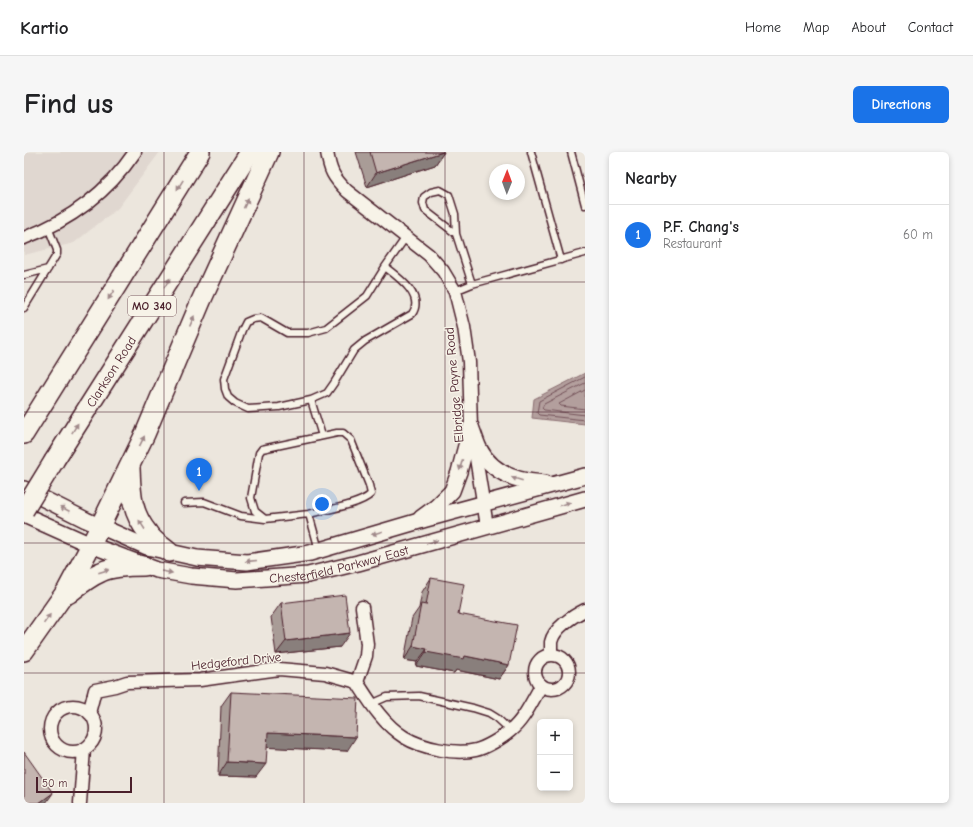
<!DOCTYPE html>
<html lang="en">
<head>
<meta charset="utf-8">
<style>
  :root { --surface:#fff; --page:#f6f6f6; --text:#202124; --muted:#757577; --line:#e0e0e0; --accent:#1a73e8 }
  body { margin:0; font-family:"Comic Neue",sans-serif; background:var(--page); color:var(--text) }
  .controls { position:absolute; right:12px; bottom:12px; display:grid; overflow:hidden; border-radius:6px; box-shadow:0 2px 6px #0003 }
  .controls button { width:36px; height:36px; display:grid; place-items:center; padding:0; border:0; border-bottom:1px solid var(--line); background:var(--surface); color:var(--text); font:20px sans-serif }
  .compass { position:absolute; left:465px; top:12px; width:36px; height:36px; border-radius:50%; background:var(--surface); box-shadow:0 2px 6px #0003; rotate:1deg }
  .scale { position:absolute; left:12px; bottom:10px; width:96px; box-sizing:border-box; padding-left:4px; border:2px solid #4a1f2b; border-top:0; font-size:11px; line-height:14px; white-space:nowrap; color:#4a1f2b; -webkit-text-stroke:3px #f7f3e8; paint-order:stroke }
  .you { position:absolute; left:298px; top:352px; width:14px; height:14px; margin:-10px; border:3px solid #fff; border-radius:50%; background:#1a73e8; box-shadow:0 0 0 6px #1a73e833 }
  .badge { display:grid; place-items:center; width:26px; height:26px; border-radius:50%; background:var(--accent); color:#fff; font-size:13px; font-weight:700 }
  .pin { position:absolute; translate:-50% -33px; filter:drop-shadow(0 1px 2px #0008) }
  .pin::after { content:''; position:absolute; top:21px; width:14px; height:12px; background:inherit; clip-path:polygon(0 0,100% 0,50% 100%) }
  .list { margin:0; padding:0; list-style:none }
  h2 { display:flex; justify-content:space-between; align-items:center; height:52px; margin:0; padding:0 16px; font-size:17px }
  h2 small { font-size:13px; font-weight:400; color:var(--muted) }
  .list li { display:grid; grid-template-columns:26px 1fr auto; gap:12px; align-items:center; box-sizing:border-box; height:60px; padding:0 16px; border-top:1px solid var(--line) }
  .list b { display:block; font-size:15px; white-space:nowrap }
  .list p { margin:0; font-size:13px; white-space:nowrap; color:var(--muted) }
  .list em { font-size:13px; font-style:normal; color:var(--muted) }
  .map { position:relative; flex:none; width:561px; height:651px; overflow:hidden; border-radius:6px }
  header { display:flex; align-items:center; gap:24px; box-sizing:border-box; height:56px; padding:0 20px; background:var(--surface); border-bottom:1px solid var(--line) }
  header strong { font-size:19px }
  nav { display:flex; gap:22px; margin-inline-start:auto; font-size:14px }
  .intro { display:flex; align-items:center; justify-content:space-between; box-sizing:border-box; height:96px; padding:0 24px }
  h1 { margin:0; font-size:28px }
  .button { padding:10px 18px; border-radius:6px; background:var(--accent); color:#fff; font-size:14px; font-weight:700 }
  main { display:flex; gap:24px; padding:0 24px }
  aside { flex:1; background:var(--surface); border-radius:6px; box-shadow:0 2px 6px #0003 }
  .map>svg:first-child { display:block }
</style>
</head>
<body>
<header>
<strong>Kartio</strong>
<nav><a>Home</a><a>Map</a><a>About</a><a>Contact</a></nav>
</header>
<div class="intro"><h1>Find us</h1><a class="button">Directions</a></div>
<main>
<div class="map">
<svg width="561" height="651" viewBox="0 0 561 651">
  <rect width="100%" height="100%" fill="#ece6dd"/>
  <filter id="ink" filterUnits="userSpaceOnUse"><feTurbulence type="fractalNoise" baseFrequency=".025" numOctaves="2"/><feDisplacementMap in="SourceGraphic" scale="8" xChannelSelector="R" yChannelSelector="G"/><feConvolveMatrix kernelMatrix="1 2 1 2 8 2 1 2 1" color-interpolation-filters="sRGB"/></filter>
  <g filter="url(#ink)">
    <path fill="#e0d7d0" d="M 0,0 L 136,0 L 94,56 L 50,91 L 0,103 Z"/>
    <path fill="#b39f9d" stroke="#896c6f" d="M 561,221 L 561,272 L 508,266 L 510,247 Z"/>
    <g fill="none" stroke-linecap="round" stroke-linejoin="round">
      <path stroke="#745259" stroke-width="1" d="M 561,225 L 515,249 L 513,261 L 515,263 L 561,268
        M 561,231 L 520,252 L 518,256 L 520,258 L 561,263
        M 561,238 L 535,252 L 537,254 L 561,257"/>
      <defs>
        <path id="service" d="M 507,0 L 537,108
          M 547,0 L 561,53
          M 432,82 L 401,58 L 399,51 L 400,45 L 407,40 L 416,38 L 425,43 L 431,62 L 432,82 L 448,132
          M 0,123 L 24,117
          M 431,139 L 448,132 L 561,101
          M 0,156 L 33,102 L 33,98 L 24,75
          M 287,248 L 255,255 L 224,257 L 211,251 L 204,245 L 201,237 L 200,227 L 218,178 L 222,170 L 229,167 L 237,166 L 263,181 L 284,181 L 302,176 L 343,144 L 361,115
          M 298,284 L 287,248 L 303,241 L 310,231 L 330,198 L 341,189 L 388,162 C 401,144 374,125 361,115 L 382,85
          M 160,351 L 180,350 L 217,364 L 241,367
          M 285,362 C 301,358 336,353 347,342 L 345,333 L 327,288 L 319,281 L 313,281 L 238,297 L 235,301 L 227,346 L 231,359 L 241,367 L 285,362 L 295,398
          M 347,552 L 363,545 L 395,544 L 449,556 L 465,561 L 473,566 L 487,579"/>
        <path id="minor" d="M 303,0 C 306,19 309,25 323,39 L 405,103 L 419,119 L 431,139 L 440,175 L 445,210 L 447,275 L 463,374
          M 0,86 C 45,69 84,40 111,0
          M511 520a17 17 0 1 1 34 0a17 17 0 1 1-34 0Z
          M 527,503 C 527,499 527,495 527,490 C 530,476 549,464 561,458
          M 333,530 L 342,504 L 343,492 L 338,455
          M26 577a23 23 0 1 1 46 0a23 23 0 1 1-46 0Z
          M 65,561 L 71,538 L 91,534 L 103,530 L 176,528 L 255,517 L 301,521 L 333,530 C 346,550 359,572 380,585 C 398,596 431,603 452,598 C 461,596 478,586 486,579 C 500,568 508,549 517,534
          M 56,651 L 60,597"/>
        <g id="tertiary">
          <path d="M 447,275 C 450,282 452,290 455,296 C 468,322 494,330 521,331"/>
          <path d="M 0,337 L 62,368 L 123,395 L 173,406 L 223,410 L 286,401 L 402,367 L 561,324"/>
          <path id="s1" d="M 0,363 L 67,393 L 133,418 L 167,424 L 213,428 L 284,423 L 334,411 L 561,347"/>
          <path d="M 397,366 L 412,355 L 428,339 L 435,320 L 447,275"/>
        </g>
        <g id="primary">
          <path d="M 0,282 L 176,0"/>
          <path id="s2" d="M 30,309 L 226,0"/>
          <path d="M 106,316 C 107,342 107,360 124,381 C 129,389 138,394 145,400"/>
          <path d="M 44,442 C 54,434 65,425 77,420 C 89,414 108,414 120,414"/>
          <path d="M 0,499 L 43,438 L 67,393 L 121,282 L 177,149 L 245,0"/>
        </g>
      </defs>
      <use href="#service" stroke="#4a1f2b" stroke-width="9"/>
      <use href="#minor" stroke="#4a1f2b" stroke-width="15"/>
      <use href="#tertiary" stroke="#4a1f2b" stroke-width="18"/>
      <use href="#primary" stroke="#4a1f2b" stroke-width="22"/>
      <use href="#service" stroke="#f7f3e8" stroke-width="6"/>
      <use href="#minor" stroke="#f7f3e8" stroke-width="12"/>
      <use href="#tertiary" stroke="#f7f3e8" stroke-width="15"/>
      <use href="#primary" stroke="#f7f3e8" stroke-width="19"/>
      <defs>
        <path id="primary-bridge" d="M 0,358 L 30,309"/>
      </defs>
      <use href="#primary-bridge" stroke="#4a1f2b" stroke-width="22" stroke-linecap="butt"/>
      <use href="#primary-bridge" stroke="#f7f3e8" stroke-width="19"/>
    </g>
    <path fill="#a99c97" stroke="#4a1f2b" d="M 332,0 L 420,0 L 411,13 L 343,35 Z
      M 407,426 L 434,462 L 485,513 L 475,527 L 432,518 L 430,521 L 392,514 L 393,510 L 380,508 L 388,466 L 395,456 L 398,440 Z
      M 257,451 L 316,495 L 252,502 L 247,465 Z
      M 207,540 L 323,599 L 243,595 L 232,625 L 194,624 L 197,554 Z"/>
    <path fill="#897f7b" stroke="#4a1f2b" d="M 419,0 L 420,0 L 411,13 L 343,35 L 352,21 Z
      M 326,481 L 316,495 L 252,502 L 262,489 Z
      M 389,494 L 403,497 L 393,510 L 380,508 Z
      M 402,500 L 441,504 L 485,513 L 475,527 L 432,518 L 430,521 L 392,514 Z
      M 244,581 L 332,585 L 323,599 L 234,595 Z
      M 203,610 L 242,612 L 232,625 L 194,624 Z
      M 29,641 L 22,651 L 15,651 Z"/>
    <path fill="#c4b5b0" stroke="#4a1f2b" d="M 346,0 L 419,0 L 352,21 Z
      M 407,426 L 440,432 L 434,462 L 493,473 L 485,513 L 441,504 L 440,507 L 402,500 L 403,497 L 389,494 L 397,452 L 402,453 Z
      M 321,443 L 326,481 L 262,489 L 257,451 Z
      M 207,540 L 334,546 L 332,585 L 244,581 L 242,612 L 203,610 Z
      M 0,600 L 29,641 L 15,651 L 0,651 Z"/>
    <defs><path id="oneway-solid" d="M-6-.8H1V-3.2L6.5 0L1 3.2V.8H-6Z"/></defs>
    <g fill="#a0898a">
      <use href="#oneway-solid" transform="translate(156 33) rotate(122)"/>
      <use href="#oneway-solid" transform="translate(222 51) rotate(-65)"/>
      <use href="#oneway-solid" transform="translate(143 131) rotate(-58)"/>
      <use href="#oneway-solid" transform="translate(87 143) rotate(122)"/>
      <use href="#oneway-solid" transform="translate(168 169) rotate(-67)"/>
      <use href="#oneway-solid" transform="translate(51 276) rotate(-58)"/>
      <use href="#oneway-solid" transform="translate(118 289) rotate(-64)"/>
      <use href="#oneway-solid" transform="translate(437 313) rotate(105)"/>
      <use href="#oneway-solid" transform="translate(493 327) rotate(-163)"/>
      <use href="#oneway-solid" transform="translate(541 352) rotate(-16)"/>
      <use href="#oneway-solid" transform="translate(41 357) rotate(-153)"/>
      <use href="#oneway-solid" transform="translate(118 373) rotate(-123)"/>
      <use href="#oneway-solid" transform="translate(353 381) rotate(164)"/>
      <use href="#oneway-solid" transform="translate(408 390) rotate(-16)"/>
      <use href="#oneway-solid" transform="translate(227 409) rotate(175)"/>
      <use href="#oneway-solid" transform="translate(80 419) rotate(-18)"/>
      <use href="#oneway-solid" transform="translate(143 420) rotate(10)"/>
      <use href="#oneway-solid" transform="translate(23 467) rotate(-55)"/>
    </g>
  </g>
  <path fill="none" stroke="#4a1f2b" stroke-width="1" stroke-opacity="0.55" d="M 140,0 L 140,651M 280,0 L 280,651M 421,0 L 421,651M 0,130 L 561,130M 0,260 L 561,260M 0,391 L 561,391M 0,521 L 561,521"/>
  <g text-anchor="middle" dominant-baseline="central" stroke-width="3" stroke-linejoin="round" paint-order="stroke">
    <rect fill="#f7f3e8" stroke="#7e5f64" stroke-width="1" x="104" y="144" width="48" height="20" rx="3"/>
    <g font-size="12" font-weight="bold" fill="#4a1f2b">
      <text x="128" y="154">MO 340</text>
    </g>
    <g font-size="13" fill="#4a1f2b" stroke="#f7f3e8">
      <text stroke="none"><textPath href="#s2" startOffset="106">Clarkson Road</textPath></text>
      <text transform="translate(430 233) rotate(-95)">Elbridge Payne Road</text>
      <text stroke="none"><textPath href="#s1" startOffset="328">Chesterfield Parkway East</textPath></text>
      <text transform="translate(212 509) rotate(-6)">Hedgeford Drive</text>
    </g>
  </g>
</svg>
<div class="controls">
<button>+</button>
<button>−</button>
</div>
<svg class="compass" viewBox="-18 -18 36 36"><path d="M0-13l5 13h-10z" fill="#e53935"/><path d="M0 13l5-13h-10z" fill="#757577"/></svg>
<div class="scale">50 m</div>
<div class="you"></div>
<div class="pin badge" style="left:175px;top:339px">1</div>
</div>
<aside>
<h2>Nearby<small></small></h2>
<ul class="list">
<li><span class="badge">1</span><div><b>P.F. Chang's</b><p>Restaurant</p></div><em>60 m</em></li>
</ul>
</aside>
</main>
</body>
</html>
